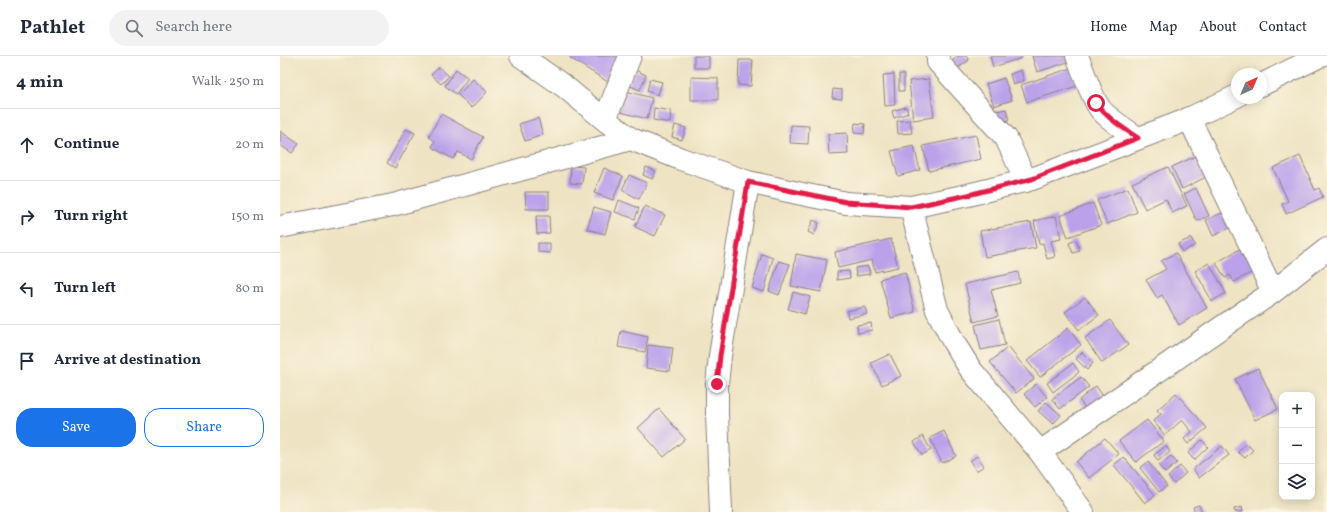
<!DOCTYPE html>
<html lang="en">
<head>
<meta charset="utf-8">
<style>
  :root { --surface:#fff; --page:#f2f2f3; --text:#1f2937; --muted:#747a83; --line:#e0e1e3; --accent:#1a73e8 }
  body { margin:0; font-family:Vollkorn,serif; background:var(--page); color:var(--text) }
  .controls { position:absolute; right:12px; bottom:12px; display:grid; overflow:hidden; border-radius:8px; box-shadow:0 2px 10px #0003 }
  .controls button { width:36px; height:36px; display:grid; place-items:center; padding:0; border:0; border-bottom:1px solid var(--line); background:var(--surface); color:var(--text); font:20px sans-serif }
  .compass { position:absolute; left:951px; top:12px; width:36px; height:36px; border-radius:50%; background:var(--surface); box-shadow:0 2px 10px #0003; rotate:44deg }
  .stop { position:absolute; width:12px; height:12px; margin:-9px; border:3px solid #e11d48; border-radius:50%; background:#fff }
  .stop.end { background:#e11d48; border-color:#fff; box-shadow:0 1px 4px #0008 }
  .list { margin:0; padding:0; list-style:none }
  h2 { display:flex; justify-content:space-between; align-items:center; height:52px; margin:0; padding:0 16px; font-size:17px }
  h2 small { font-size:13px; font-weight:400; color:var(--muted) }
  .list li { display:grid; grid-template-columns:26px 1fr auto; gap:12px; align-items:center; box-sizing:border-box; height:72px; padding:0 16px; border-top:1px solid var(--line) }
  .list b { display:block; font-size:15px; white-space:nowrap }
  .list em { font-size:13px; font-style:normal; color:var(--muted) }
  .actions { display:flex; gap:8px; padding:12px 16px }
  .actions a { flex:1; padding:9px 0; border:1px solid var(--accent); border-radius:16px; text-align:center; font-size:14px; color:var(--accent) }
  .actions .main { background:var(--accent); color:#fff }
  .icon { flex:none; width:22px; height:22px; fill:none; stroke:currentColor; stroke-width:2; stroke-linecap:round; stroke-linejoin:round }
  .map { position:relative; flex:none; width:1047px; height:456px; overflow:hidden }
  header { display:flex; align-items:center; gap:24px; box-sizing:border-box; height:56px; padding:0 20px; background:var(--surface); border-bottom:1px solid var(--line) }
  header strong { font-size:19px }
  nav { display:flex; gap:22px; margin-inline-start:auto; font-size:14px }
  .search { width:280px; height:36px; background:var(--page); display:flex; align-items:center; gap:10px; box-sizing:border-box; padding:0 14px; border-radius:22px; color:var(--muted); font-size:15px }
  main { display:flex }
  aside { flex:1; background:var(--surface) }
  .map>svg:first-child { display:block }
</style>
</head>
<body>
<header>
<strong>Pathlet</strong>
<div class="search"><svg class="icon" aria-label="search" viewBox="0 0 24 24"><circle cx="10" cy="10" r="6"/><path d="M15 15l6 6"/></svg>Search here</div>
<nav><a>Home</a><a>Map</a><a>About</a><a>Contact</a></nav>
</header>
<main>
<aside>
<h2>4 min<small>Walk · 250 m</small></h2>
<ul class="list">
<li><svg class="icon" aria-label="ahead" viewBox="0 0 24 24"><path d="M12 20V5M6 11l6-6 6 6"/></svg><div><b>Continue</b></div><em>20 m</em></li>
<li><svg class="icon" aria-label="right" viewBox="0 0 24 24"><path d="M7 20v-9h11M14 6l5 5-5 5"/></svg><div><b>Turn right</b></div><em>150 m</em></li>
<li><svg class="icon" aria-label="left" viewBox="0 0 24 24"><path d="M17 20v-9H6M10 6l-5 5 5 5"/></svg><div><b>Turn left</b></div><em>80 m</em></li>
<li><svg class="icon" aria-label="arrive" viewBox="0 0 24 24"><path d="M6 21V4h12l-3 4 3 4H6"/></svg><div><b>Arrive at destination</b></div></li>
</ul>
<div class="actions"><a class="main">Save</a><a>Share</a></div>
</aside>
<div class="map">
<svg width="1047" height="456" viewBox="0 0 1047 456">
  <rect width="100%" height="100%" fill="#fcf5e5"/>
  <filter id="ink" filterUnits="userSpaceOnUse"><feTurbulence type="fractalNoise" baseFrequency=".025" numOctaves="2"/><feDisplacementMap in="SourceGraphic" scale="8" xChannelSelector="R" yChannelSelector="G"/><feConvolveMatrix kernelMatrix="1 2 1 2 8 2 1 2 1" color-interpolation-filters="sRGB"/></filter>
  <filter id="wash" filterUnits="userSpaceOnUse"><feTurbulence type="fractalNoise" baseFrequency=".012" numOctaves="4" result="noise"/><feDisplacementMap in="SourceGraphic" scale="16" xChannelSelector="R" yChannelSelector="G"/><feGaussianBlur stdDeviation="0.9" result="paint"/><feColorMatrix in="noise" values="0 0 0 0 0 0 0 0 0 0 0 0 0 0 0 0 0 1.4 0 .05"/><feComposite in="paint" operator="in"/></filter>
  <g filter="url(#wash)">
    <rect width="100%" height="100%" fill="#eee3c2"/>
    <g id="blocks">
      <path fill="#baa1ea" d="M 292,0 L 344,0 L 328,26 L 290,2 Z
        M 414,0 L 429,0 L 429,12 L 414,12 Z
        M 678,0 L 686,0 L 689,4 L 678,12 L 672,5 Z
        M 710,0 L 742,0 L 742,2 L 713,11 Z
        M 752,0 L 786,0 L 788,6 L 757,16 Z
        M 459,4 L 473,4 L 471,30 L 458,29 Z
        M 159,11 L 169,20 L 161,28 L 151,19 Z
        M 791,12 L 797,30 L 747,46 L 741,29 Z
        M 176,13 L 188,22 L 176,38 L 165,30 Z
        M 355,14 L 366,19 L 360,34 L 348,29 Z
        M 741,14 L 744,25 L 733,29 L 730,18 Z
        M 614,18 L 615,49 L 605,50 L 603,19 Z
        M 619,18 L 624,18 L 624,35 L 619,35 Z
        M 411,21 L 438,22 L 438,44 L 411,44 Z
        M 724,22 L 732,44 L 714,50 L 706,28 Z
        M 193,23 L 207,36 L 192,52 L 178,39 Z
        M 370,23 L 382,26 L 378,39 L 367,35 Z
        M 649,23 L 654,61 L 633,64 L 629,25 Z
        M 553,33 L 562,34 L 562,43 L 552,42 Z
        M 342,34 L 372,42 L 367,63 L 337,55 Z
        M 626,51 L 628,57 L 614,62 L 612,55 Z
        M 374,52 L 391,55 L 390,67 L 373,64 Z
        M 726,53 L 729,64 L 719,66 L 716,55 Z
        M 161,58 L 203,81 L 191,103 L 178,96 L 173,103 L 152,91 L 155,85 L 149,81 Z
        M 258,62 L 263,79 L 245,85 L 239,68 Z
        M 630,64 L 632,77 L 618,78 L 617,65 Z
        M 575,67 L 585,68 L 584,78 L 574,77 Z
        M 395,69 L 406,72 L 402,84 L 392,81 Z
        M 511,69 L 529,70 L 528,88 L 510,87 Z
        M 126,73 L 135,77 L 115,112 L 107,107 Z
        M 0,75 L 19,88 L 12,97 L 0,89 Z
        M 567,77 L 568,98 L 549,99 L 548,78 Z
        M 696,79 L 701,103 L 649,115 L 643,90 Z
        M 634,90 L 640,114 L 618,120 L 611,95 Z
        M 918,99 L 928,120 L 902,133 L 892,111 Z
        M 1020,100 L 1035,134 L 1039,132 L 1043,141 L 1006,158 L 1002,148 L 1008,145 L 993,112 Z
        M 291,110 L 304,111 L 302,128 L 290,127 Z
        M 366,111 L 376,115 L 372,123 L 363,119 Z
        M 888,111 L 907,150 L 892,157 L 886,143 L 865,153 L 852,127 Z
        M 324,112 L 343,120 L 333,144 L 314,137 Z
        M 349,119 L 367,127 L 359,143 L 342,134 Z
        M 848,132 L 857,156 L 827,168 L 817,144 Z
        M 916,132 L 929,160 L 917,165 L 904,138 Z
        M 245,136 L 269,136 L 269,153 L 246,153 Z
        M 339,144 L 359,152 L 355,163 L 335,156 Z
        M 813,147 L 821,169 L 788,181 L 780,160 Z
        M 365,150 L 385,159 L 375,180 L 355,171 Z
        M 314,151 L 331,156 L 325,178 L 307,173 Z
        M 946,155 L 954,170 L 933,180 L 926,164 Z
        M 256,160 L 269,160 L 270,177 L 257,178 Z
        M 776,160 L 781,183 L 771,185 L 775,201 L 767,203 L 763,187 L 759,188 L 754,165 Z
        M 533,164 L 539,167 L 534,179 L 528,176 Z
        M 751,166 L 756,192 L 705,201 L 700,175 Z
        M 911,182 L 915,189 L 902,196 L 898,188 Z
        M 611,183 L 618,211 L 595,216 L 592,204 L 558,212 L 555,196 Z
        M 796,184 L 800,195 L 793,197 L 789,187 Z
        M 258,187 L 270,187 L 270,197 L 258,196 Z
        M 963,191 L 976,214 L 954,226 L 950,219 L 945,222 L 936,207 Z
        M 896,197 L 927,252 L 899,269 L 882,239 L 877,242 L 866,224 L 886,213 L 881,205 Z
        M 482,198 L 493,202 L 484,236 L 472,232 Z
        M 516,198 L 547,204 L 541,236 L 511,230 Z
        M 499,205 L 510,208 L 499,239 L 489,235 Z
        M 929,207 L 946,237 L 932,245 L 915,215 Z
        M 588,210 L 590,218 L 576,220 L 575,212 Z
        M 569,215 L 570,222 L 557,224 L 557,216 Z
        M 625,216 L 635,256 L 611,262 L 600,223 Z
        M 738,216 L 740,227 L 711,234 L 718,260 L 694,266 L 685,228 Z
        M 513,236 L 530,241 L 525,258 L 508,253 Z
        M 805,241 L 819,259 L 799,274 L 785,256 Z
        M 585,251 L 587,258 L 568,262 L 567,255 Z
        M 719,263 L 725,289 L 701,294 L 695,269 Z
        M 830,264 L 848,289 L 822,307 L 805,282 Z
        M 591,267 L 592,274 L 578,277 L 577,269 Z
        M 788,272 L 801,289 L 760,321 L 747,305 Z
        M 341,275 L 368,281 L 365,296 L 338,291 Z
        M 368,289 L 393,292 L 390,315 L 366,312 Z
        M 728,291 L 754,323 L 736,337 L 710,306 Z
        M 802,296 L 813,307 L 807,314 L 796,303 Z
        M 610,298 L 621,320 L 602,329 L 591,307 Z
        M 793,307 L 799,316 L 773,336 L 767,327 Z
        M 978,312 L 998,353 L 975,364 L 955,323 Z
        M 801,321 L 809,331 L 780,353 L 772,343 Z
        M 756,328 L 767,341 L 755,351 L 744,338 Z
        M 816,330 L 823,340 L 806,353 L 799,344 Z
        M 896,337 L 927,372 L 908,388 L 904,383 L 912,376 L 902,364 L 885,379 L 873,365 L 881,358 L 877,354 Z
        M 766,346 L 781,359 L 773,368 L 758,355 Z
        M 379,353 L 405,383 L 384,401 L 358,372 Z
        M 867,364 L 884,385 L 856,406 L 839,385 Z
        M 664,375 L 676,400 L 662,407 L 650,382 Z
        M 643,380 L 651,394 L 642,399 L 634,386 Z
        M 825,382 L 839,398 L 809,422 L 796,406 Z
        M 922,384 L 928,391 L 914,404 L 908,397 Z
        M 966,387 L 973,394 L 965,402 L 958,396 Z
        M 886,390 L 890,396 L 878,405 L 874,399 Z
        M 942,390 L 949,399 L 919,422 L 913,413 Z
        M 697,400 L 704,410 L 696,415 L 690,405 Z
        M 891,400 L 897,407 L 885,417 L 879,410 Z
        M 844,401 L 875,439 L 865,447 L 834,409 Z
        M 868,406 L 887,430 L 879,436 L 860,412 Z
        M 900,410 L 906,417 L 894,428 L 888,421 Z
        M 919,449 L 922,456 L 915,456 L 913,451 Z
        M 962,451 L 963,456 L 955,456 L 954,453 Z"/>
    </g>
  </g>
  <g filter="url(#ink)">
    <use href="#blocks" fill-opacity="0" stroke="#88827e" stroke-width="1"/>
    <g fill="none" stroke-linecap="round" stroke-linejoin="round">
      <defs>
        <path id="minor" d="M 241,0 L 285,31 L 325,64 L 351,83 L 401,103 L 468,126 L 522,138 L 566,147 L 631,151 L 688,139 L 752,123 L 904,65 L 957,40
          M 658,0 L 658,6 L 726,82 L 746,125
          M 797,0 C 804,16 811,41 821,54 C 831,65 846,74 858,82
          M 981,29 L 1040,0
          M 909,62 L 993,236
          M 325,64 L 350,0
          M 631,151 L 657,254 L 674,287 L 691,314 L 760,396 L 803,456
          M 0,171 L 113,149 L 351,83
          M 760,396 L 993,236 L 1047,193
          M 441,456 L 437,358 L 437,328 L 440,300 L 468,126"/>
      </defs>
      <use href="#minor" stroke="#88827e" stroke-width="24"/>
      <use href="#minor" stroke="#fff" stroke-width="22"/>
    </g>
  </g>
  <g fill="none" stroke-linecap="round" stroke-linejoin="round" filter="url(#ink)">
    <path stroke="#e11d48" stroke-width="5" d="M 437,328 L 440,300 L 468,126 L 566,146 L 631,151 L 688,139 L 752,123 L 858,82 C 843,72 827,62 816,47"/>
  </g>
</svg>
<div class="controls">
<button>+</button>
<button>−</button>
<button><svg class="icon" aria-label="layers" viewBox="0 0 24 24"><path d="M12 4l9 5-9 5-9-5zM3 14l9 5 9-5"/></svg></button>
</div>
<svg class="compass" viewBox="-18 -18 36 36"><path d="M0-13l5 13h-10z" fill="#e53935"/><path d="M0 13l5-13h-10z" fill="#747a83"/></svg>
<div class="stop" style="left:816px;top:47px"></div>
<div class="stop end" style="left:437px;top:328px"></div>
</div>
</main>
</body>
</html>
